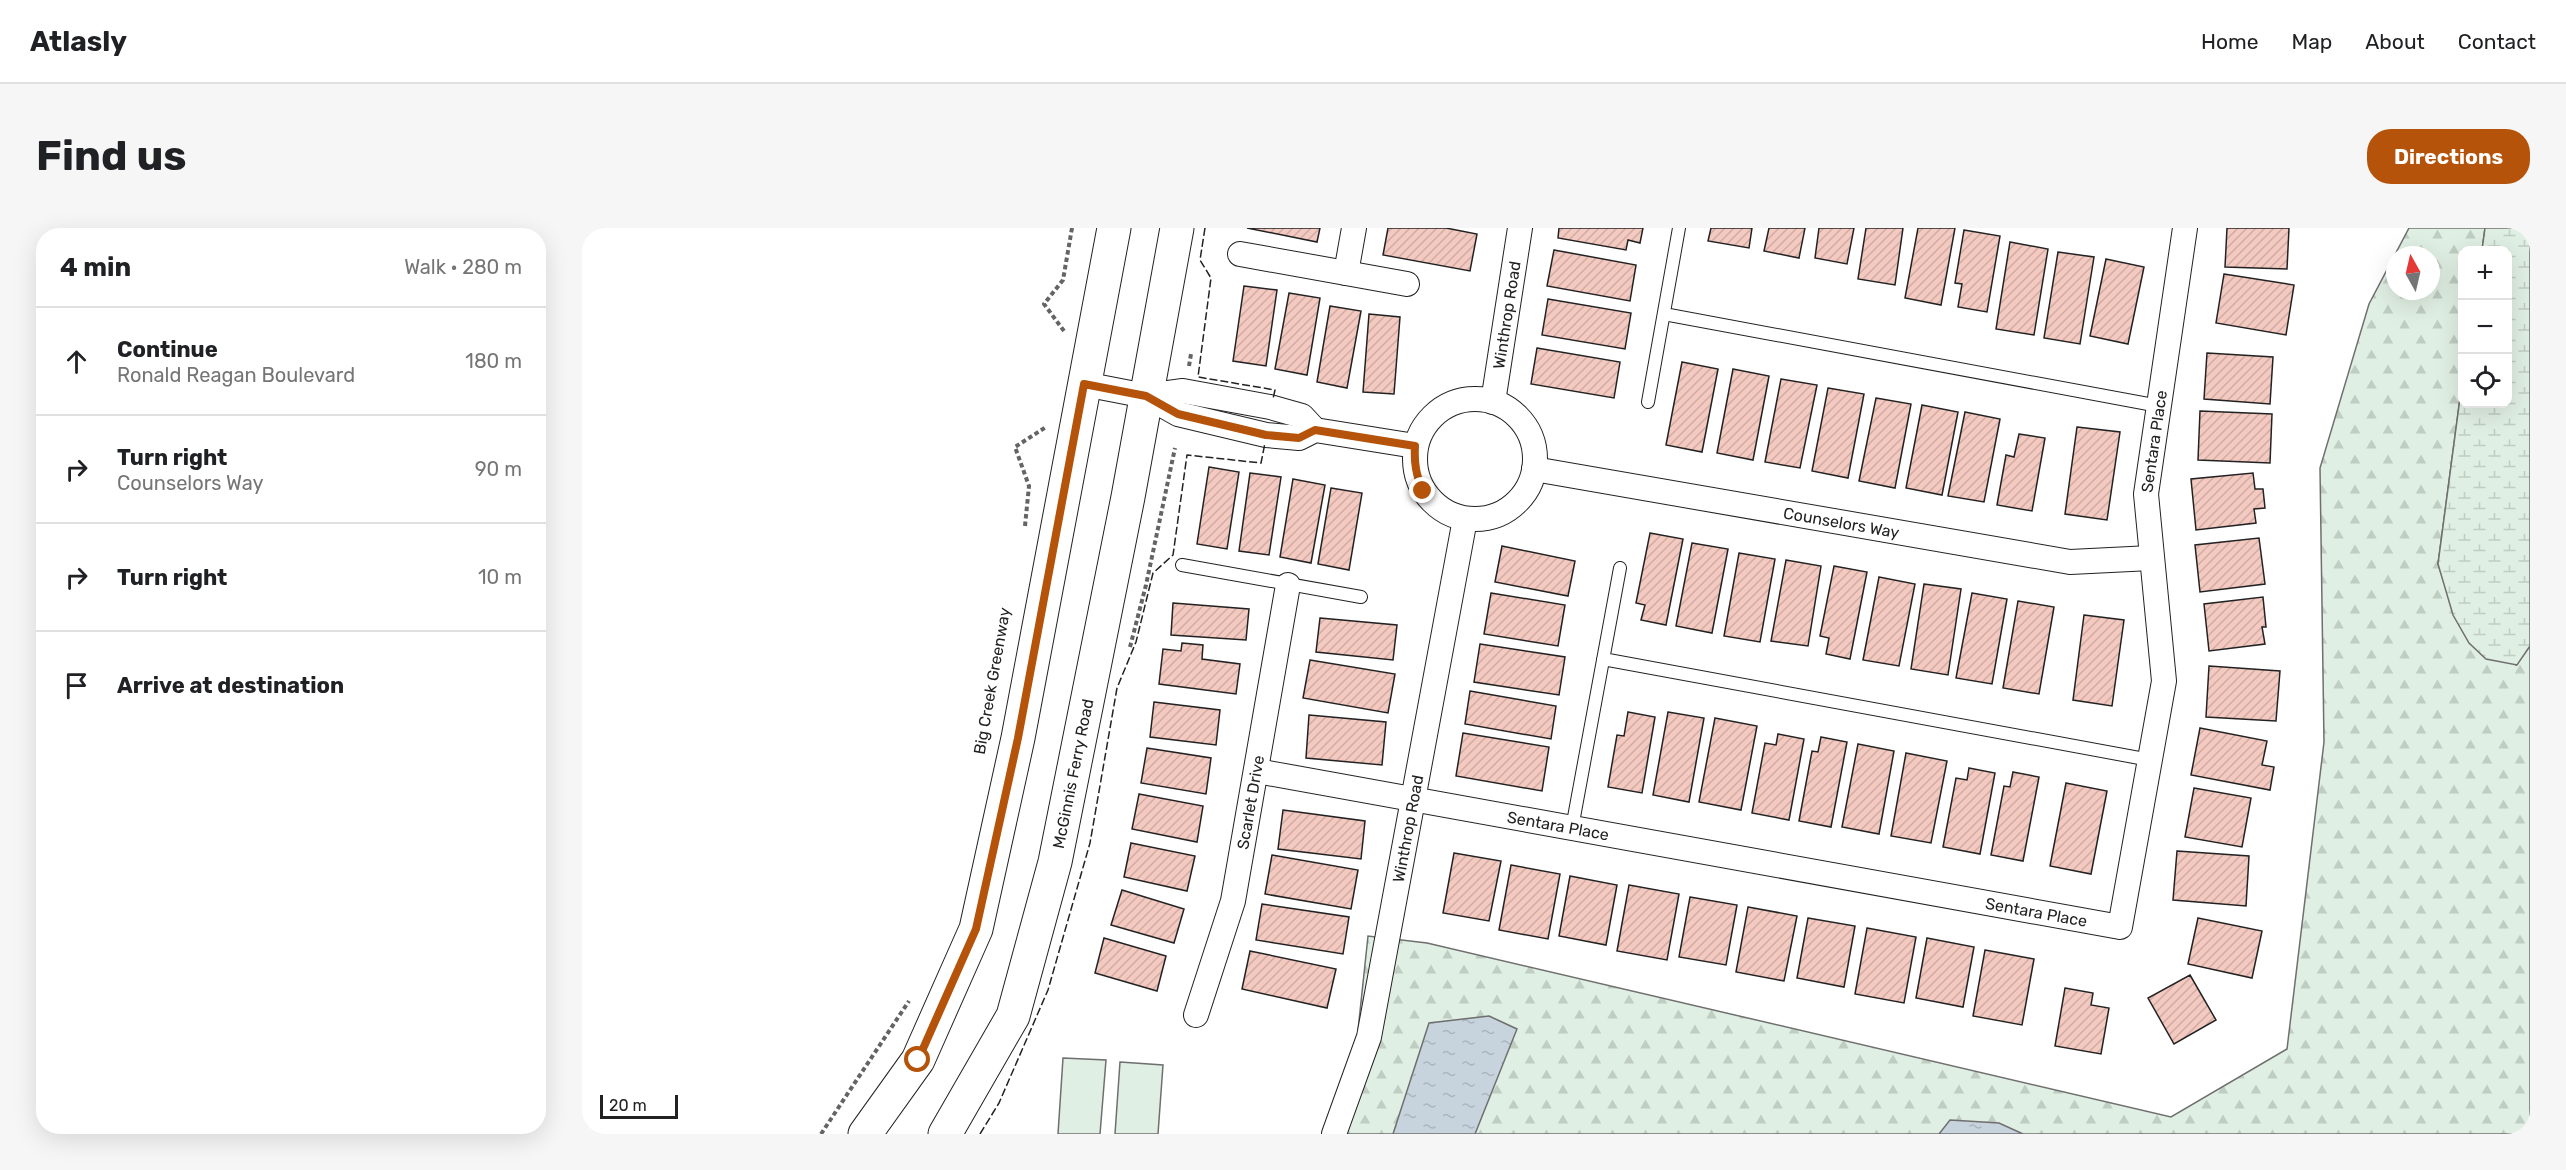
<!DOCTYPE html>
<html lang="en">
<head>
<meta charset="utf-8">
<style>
  :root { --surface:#fff; --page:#f6f6f6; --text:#202124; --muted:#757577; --line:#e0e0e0; --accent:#b45309 }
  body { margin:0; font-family:Rubik,sans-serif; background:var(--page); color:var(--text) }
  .controls { position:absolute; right:18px; top:18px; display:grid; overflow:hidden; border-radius:12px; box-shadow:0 6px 24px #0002 }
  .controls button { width:54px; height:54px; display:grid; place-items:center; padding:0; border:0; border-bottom:2px solid var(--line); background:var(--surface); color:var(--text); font:30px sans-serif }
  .compass { position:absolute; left:1804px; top:18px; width:54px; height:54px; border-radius:50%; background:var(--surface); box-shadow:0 6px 24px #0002; rotate:352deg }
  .scale { position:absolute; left:18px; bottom:15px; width:78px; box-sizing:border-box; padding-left:6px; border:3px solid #222; border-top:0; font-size:16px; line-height:21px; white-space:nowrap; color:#222; -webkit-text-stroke:4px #fff; paint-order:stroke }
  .stop { position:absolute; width:18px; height:18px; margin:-14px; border:4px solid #b45309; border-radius:50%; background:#fff }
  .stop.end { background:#b45309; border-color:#fff; box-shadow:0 2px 6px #0008 }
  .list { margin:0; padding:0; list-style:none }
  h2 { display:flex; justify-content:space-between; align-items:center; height:78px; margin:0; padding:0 24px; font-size:26px }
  h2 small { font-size:20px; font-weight:400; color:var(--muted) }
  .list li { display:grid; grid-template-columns:39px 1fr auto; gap:18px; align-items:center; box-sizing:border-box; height:108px; padding:0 24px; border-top:2px solid var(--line) }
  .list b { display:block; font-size:22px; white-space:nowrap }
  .list p { margin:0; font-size:20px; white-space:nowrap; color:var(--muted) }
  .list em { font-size:20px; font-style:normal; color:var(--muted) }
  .icon { flex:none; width:33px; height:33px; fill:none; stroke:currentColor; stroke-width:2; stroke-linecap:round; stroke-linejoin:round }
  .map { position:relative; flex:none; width:1948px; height:906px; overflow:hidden; border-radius:24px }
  header { display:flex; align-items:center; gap:36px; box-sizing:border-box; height:84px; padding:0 30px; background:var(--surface); border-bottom:2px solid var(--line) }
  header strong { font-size:28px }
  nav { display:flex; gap:33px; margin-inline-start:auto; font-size:21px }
  .intro { display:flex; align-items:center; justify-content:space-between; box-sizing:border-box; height:144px; padding:0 36px }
  h1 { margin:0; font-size:42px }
  .button { padding:15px 27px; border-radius:24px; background:var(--accent); color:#fff; font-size:21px; font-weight:700 }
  main { display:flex; gap:36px; padding:0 36px }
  aside { flex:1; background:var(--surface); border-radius:24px; box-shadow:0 6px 24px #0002 }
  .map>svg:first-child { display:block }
</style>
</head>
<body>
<header>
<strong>Atlasly</strong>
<nav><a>Home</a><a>Map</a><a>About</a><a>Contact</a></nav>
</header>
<div class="intro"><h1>Find us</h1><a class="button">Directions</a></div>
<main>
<aside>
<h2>4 min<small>Walk · 280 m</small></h2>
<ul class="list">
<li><svg class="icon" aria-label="ahead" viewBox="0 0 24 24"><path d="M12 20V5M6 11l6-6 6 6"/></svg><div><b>Continue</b><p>Ronald Reagan Boulevard</p></div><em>180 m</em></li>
<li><svg class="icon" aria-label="right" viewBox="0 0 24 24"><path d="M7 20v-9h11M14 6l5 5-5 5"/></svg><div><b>Turn right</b><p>Counselors Way</p></div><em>90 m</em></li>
<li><svg class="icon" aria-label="right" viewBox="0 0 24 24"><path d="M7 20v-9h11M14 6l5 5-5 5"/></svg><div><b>Turn right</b></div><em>10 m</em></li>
<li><svg class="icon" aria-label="arrive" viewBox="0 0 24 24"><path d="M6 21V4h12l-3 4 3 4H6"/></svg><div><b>Arrive at destination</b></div></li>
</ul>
</aside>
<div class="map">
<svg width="1948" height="906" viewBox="0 0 1948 906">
  <defs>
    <pattern id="forest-firs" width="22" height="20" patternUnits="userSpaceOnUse" patternTransform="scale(1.5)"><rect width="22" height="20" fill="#e0efe3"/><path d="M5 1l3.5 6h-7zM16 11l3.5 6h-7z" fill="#c0cdc2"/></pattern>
    <pattern id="wetland-marsh" width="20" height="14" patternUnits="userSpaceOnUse" patternTransform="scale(1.5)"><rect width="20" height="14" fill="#e0efe3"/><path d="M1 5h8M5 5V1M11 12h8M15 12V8" fill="none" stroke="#c0cdc2"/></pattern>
    <pattern id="water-ripples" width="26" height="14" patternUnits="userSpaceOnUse" patternTransform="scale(1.5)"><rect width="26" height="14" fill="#c7d3dd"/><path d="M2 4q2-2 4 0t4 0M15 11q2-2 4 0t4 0" fill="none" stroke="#abb5bd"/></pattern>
    <pattern id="building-hatch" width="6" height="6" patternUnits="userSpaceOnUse" patternTransform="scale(1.5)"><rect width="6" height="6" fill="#f3c9c0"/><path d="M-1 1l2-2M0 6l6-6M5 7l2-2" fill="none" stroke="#d0aca5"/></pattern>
  </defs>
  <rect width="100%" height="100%" fill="#fff"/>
  <path fill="url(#forest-firs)" stroke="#6f6f6f" stroke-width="1.5" fill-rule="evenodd" d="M 1827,0 L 1903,0 L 1900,22 L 1880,22 L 1880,155 L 1856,336 L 1862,354 L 1934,437 L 1948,418 L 1948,906 L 765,906 L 786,708 L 845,715 L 1589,889 L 1705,821 L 1742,514 L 1738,240 L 1787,76 ZM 1813,27 L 1849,27 L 1849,63 L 1813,63 Z"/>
  <path fill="url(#wetland-marsh)" stroke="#6f6f6f" stroke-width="1.5" d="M 1903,0 L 1948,0 L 1948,418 L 1935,437 L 1904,431 L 1887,415 L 1871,387 L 1856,336 L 1880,155 L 1880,176 L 1926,176 L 1926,22 L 1900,22 Z"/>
  <path fill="#e0efe3" stroke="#6f6f6f" stroke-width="1.5" d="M 481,830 L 524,832 L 518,906 L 476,906 Z
    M 538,834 L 581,837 L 576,906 L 533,906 Z"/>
  <path fill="url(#water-ripples)" stroke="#6f6f6f" stroke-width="1.5" d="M 907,788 L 935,801 L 893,906 L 811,906 L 847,795 Z
    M 1368,892 L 1417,895 L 1441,906 L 1357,906 Z"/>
  <path fill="url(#building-hatch)" stroke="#222" stroke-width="1.5" d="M 665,0 L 738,0 L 735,14 Z
    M 806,0 L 864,0 L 895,6 L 888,43 L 801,27 Z
    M 977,0 L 1061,0 L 1058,15 L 1046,12 L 1044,22 L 976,10 Z
    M 1129,0 L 1170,0 L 1167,20 L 1126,13 Z
    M 1187,0 L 1223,0 L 1217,30 L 1182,23 Z
    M 1237,0 L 1272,0 L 1265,36 L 1233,30 Z
    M 1284,0 L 1321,0 L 1313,57 L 1276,51 Z
    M 1336,0 L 1373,0 L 1359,77 L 1323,70 Z
    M 1645,0 L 1707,0 L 1705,41 L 1643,39 Z
    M 1382,2 L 1418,8 L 1405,84 L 1376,79 L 1380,56 L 1373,55 Z
    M 1428,14 L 1466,21 L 1452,107 L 1414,101 Z
    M 972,22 L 1054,37 L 1048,73 L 965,58 Z
    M 1476,24 L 1512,29 L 1498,116 L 1462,110 Z
    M 1524,31 L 1562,39 L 1546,116 L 1508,108 Z
    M 1642,46 L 1712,57 L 1704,107 L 1634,95 Z
    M 662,58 L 695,62 L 684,138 L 651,133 Z
    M 707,65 L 738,70 L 725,147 L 693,141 Z
    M 966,71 L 1049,85 L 1043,121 L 960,107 Z
    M 748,78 L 779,83 L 765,160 L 735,154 Z
    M 787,86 L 818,89 L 812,166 L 781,164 Z
    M 955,120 L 1038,134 L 1032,170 L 949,156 Z
    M 1625,125 L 1691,129 L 1688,176 L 1622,171 Z
    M 1100,134 L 1136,141 L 1120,224 L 1084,217 Z
    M 1151,141 L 1187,148 L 1171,232 L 1135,225 Z
    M 1199,151 L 1235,157 L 1218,240 L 1183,234 Z
    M 1246,160 L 1282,166 L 1266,250 L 1230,243 Z
    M 1294,170 L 1329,176 L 1313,260 L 1277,253 Z
    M 1340,177 L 1376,184 L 1360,267 L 1324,260 Z
    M 1618,183 L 1690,186 L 1688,235 L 1616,232 Z
    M 1383,184 L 1418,191 L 1402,274 L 1366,268 Z
    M 1495,199 L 1538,204 L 1525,292 L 1483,286 Z
    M 1437,206 L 1463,210 L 1450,283 L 1415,277 L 1424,227 L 1432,229 Z
    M 627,239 L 657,244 L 645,321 L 615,316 Z
    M 668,245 L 699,249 L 687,327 L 657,323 Z
    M 1671,245 L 1673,261 L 1681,261 L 1683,280 L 1672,281 L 1674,295 L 1614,302 L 1609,251 Z
    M 711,251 L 743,257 L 729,335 L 698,329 Z
    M 749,260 L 780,265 L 767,342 L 736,336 Z
    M 1068,305 L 1101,311 L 1084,397 L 1059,392 L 1063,377 L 1054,375 Z
    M 1677,310 L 1683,356 L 1618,364 L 1613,317 Z
    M 1110,315 L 1146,321 L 1130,405 L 1094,398 Z
    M 920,318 L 993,333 L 986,368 L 913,354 Z
    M 1157,325 L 1193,331 L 1178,414 L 1142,408 Z
    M 1204,332 L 1239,338 L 1226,418 L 1189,413 Z
    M 1252,338 L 1285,344 L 1268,431 L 1244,426 L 1247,410 L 1238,408 Z
    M 1297,349 L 1333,356 L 1317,438 L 1281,432 Z
    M 1342,356 L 1379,361 L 1366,447 L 1329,441 Z
    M 909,365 L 983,377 L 976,418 L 902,406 Z
    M 1390,365 L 1425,371 L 1410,456 L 1374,450 Z
    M 1681,369 L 1684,399 L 1680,399 L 1683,416 L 1627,423 L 1622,376 Z
    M 1436,373 L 1472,379 L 1457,466 L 1421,460 Z
    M 591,375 L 667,381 L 664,412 L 589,407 Z
    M 1502,387 L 1542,392 L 1530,478 L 1491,472 Z
    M 738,390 L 815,397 L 811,432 L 734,424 Z
    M 600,415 L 621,417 L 620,431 L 658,436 L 654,466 L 577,456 L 581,421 L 599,423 Z
    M 898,416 L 983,429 L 977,467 L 892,454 Z
    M 728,432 L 813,446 L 806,485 L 721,470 Z
    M 1627,438 L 1698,443 L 1694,493 L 1624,489 Z
    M 888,463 L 974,478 L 969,511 L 883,496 Z
    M 572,474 L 638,482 L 634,517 L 568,509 Z
    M 1046,484 L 1073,489 L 1060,565 L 1026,559 L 1035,507 L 1042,508 Z
    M 1086,484 L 1122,490 L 1107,574 L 1071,567 Z
    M 727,487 L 804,494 L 800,537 L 724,530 Z
    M 1133,490 L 1175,498 L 1159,582 L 1117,574 Z
    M 1618,500 L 1685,513 L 1680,537 L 1692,539 L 1688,562 L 1609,547 Z
    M 881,505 L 967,519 L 960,563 L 874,548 Z
    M 1196,506 L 1222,511 L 1207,592 L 1170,585 L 1183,515 L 1194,517 Z
    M 1239,509 L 1265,514 L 1249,599 L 1217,593 L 1230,523 L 1236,524 Z
    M 1276,516 L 1312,523 L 1297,606 L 1260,599 Z
    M 565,520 L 629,530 L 624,566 L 559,555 Z
    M 1324,525 L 1365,533 L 1349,615 L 1309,608 Z
    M 1387,540 L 1413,545 L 1398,626 L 1361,619 L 1374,550 L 1385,552 Z
    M 1431,544 L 1457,549 L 1441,633 L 1409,627 L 1422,558 L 1428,559 Z
    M 1484,555 L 1525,563 L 1509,646 L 1468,638 Z
    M 1612,560 L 1669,570 L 1660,619 L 1603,609 Z
    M 557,566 L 621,578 L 615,614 L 550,601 Z
    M 701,582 L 783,593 L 779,631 L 696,621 Z
    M 549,615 L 613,628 L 605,663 L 542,649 Z
    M 1595,623 L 1667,628 L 1664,678 L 1591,672 Z
    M 872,625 L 919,633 L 907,693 L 861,685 Z
    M 690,627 L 776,642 L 769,681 L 683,666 Z
    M 929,637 L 978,646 L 966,711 L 917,702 Z
    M 988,648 L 1035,657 L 1024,717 L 977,708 Z
    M 1047,657 L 1097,666 L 1085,732 L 1035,723 Z
    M 540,662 L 602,681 L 592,715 L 529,697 Z
    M 1108,669 L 1155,677 L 1144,737 L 1097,729 Z
    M 680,676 L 767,689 L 761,726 L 674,712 Z
    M 1166,679 L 1215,688 L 1202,753 L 1154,744 Z
    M 1226,690 L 1273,698 L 1262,759 L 1215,750 Z
    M 1616,690 L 1680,703 L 1670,750 L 1606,736 Z
    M 1285,700 L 1334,709 L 1322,775 L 1273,766 Z
    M 522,710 L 584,728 L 575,763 L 513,745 Z
    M 1345,710 L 1392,719 L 1381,779 L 1334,770 Z
    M 1403,722 L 1452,731 L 1440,797 L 1391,788 Z
    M 668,723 L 754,741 L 745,780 L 660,761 Z
    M 1608,747 L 1634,792 L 1592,816 L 1566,770 Z
    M 1483,760 L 1511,765 L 1509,777 L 1527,780 L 1519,826 L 1473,818 Z"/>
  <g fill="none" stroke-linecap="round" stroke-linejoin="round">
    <defs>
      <path id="lane" d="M 1082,86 L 1577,178
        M 1066,174 L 1097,0
        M 600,337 L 779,369
        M 1021,431 L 1568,532
        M 990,600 L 1038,340"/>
      <g id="street">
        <path d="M 658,26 L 825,56"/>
        <path d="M 764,45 L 772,0"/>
        <path d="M 502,156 L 564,168 L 601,163 L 688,179 L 720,188 L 733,202"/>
        <path d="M 564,168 L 596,186 L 684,207 L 717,210 L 733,202 L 833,218"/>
        <circle cx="893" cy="231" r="60"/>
        <path id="s1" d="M 911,174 L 938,0"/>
        <path id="s2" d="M 952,241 L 1488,334 L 1569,330"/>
        <path id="s3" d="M 675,543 L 1538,699 L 1582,453 L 1564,266 L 1603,0"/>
        <path id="s4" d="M 614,787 L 651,673 L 706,357"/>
        <path id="s5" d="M 752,906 L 787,809 L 883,291"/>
      </g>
      <g id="secondary">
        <path d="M 283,906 L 336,832 L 394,701 L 436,510 L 532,0"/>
        <path id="s6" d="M 363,906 L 431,788 L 473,634 L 546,269 L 595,0"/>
      </g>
    </defs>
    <use href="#lane" stroke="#222" stroke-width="14"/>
    <use href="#street" stroke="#222" stroke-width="26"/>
    <use href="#secondary" stroke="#222" stroke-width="35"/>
    <path stroke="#646464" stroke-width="4" stroke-dasharray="4.5 3" stroke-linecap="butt" d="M 482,103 L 462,76 L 481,52 L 490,0
      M 607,138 L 609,126
      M 443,298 L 447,258 L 433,219 L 464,199
      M 548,419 L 564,357 L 593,220
      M 239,906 L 327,773"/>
    <use href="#lane" stroke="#fff" stroke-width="12"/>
    <use href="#street" stroke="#fff" stroke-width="24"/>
    <use href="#secondary" stroke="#fff" stroke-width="33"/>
    <path stroke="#222" stroke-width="1.5" stroke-dasharray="8 3" stroke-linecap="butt" d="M 623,0 L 618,32 L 629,50 L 616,149 L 693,162 L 691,171
      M 398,906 L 417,875 L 466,762 L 508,615 L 535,460 L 554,414 L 571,345 L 591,327 L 605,227 L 679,235 L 683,215"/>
  </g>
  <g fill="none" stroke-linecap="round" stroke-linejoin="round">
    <path stroke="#b45309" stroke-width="8" d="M 336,832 L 394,701 L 436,510 L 502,156 L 564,168 L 596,186 L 684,207 L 717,210 L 733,202 L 833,218 C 832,235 834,247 841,263"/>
  </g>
  <g text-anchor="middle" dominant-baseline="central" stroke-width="4.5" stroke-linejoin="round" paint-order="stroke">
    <g font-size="16" fill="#222" stroke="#fff">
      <text stroke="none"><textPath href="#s1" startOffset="88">Winthrop Road</textPath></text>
      <text stroke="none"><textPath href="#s3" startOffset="1368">Sentara Place</textPath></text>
      <text stroke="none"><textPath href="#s2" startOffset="312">Counselors Way</textPath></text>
      <text transform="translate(410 453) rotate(-80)">Big Creek Greenway</text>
      <text stroke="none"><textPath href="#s6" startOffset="386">McGinnis Ferry Road</textPath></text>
      <text stroke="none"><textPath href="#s4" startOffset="220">Scarlet Drive</textPath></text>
      <text stroke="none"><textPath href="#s3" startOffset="306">Sentara Place</textPath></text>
      <text stroke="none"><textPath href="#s5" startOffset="315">Winthrop Road</textPath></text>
      <text stroke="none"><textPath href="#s3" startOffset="792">Sentara Place</textPath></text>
    </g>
  </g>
</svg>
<div class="controls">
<button>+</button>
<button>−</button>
<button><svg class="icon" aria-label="locate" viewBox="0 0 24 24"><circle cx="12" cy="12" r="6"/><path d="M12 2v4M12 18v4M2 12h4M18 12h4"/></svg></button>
</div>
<svg class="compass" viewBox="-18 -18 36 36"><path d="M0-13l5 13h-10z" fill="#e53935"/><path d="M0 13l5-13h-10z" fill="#757577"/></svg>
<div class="scale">20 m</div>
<div class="stop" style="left:336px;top:832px"></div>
<div class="stop end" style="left:841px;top:263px"></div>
</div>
</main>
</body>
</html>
